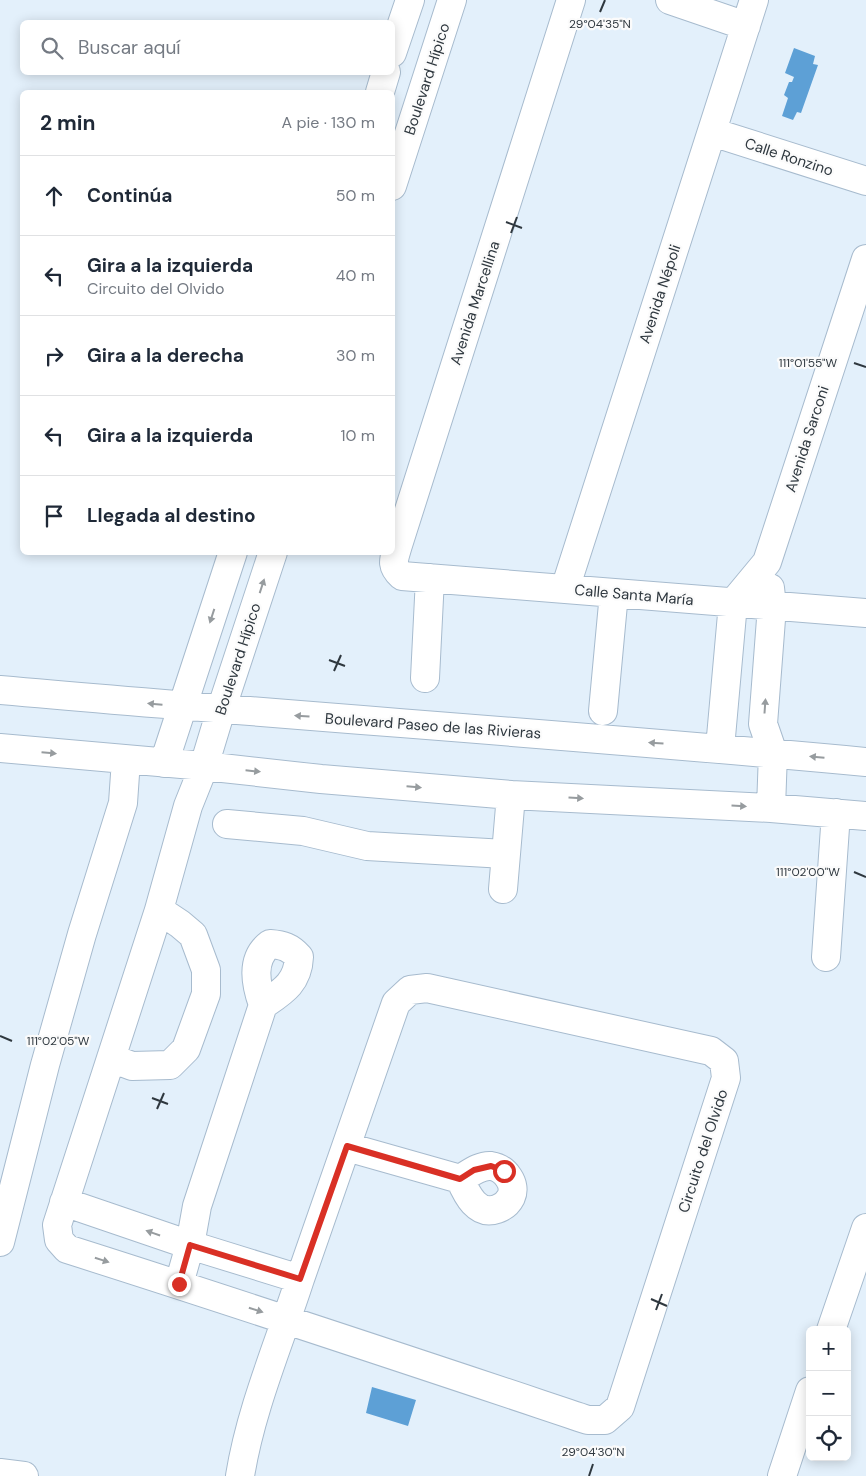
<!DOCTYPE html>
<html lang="es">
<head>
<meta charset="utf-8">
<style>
  :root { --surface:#fff; --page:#f2f2f3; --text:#1f2937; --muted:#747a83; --line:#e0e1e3 }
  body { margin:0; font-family:"DM Sans",sans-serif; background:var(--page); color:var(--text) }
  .controls { position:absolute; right:15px; bottom:15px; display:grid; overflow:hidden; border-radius:8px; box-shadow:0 2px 12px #0003 }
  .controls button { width:45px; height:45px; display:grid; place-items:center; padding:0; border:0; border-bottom:1px solid var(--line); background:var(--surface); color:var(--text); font:25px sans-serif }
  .stop { position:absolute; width:15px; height:15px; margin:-11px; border:4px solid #d93025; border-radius:50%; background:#fff }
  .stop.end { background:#d93025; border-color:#fff; box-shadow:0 1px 5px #0008 }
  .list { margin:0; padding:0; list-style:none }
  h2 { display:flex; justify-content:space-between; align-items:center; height:65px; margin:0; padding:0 20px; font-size:21px }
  h2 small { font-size:16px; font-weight:400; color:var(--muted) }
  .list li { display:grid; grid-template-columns:32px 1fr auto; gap:15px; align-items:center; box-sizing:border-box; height:80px; padding:0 20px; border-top:1px solid var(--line) }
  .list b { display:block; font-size:19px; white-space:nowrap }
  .list p { margin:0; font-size:16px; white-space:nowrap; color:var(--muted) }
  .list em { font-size:16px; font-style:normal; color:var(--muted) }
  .icon { flex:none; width:28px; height:28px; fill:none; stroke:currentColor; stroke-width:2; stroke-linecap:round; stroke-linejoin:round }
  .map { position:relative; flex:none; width:866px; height:1476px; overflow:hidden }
  .search { position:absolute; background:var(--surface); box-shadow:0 2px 12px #0003; left:20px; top:20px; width:375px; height:55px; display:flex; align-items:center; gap:12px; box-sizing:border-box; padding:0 18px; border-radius:8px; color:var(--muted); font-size:19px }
  .panel { position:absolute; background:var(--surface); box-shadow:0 2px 12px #0003; left:20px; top:90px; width:375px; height:465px; border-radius:8px }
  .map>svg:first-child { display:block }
</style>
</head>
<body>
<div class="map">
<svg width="866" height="1476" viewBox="0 0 866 1476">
  <rect width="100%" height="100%" fill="#e3f0fb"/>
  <path fill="#5da0d6" d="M 794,48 L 815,56 L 813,64 L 818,65 L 801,113 L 797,112 L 793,120 L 782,116 L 788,98 L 784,95 L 789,82 L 792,82 L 794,77 L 785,73 Z
    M 372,1387 L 416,1400 L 408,1426 L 366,1413 Z"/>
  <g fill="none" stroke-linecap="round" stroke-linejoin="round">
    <defs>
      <path id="minor" d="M 571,0 L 398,545 C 394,559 390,565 402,576 L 866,613
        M 670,0 L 746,26
        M 392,53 L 410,0
        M 380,92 L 386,72
        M 712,132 L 866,181
        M 392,186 L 452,0
        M 770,588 L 772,606 L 763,724 L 773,753 L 771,808
        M 565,589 L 754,0
        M 425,678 L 430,578
        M 0,690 C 288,716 578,735 866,762
        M 603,711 L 614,593
        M 0,748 L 204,766 L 321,779 L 511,795 L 771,808 L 866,816
        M 720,748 L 733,603 L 767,562 L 866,259
        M 164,763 L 233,552
        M 227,824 L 303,831 L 367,846 L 505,854
        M 503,889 L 511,795
        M 826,957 L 836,813
        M 111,1058 L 132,1066 L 170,1065 L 186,1049 L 206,994 L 206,970 L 193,935 L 180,924 L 159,910
        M 347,1147 L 460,1179 C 469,1174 480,1165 491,1166 C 505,1168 517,1184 511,1197 C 508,1203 503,1207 497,1209 C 477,1216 467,1195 460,1179
        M 64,1202 L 190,1245 L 300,1279
        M 0,1242 L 45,1065 L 82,934 L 123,803 L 126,760
        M 179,1284 L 190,1245 L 197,1206 L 263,1005 C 256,985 250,959 270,944 C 283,945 290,947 299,957 C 298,983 282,992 263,1005
        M 831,1330 L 866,1228
        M 0,1473 L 24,1476
        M 240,1476 C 251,1408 279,1344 300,1279 L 396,1003 L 410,990 L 427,988 L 711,1051 L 724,1061 L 726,1078 L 620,1407 L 605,1420 L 588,1420 C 414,1362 241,1304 67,1249 L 59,1240 L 57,1225 L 159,910 L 188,806 L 204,766 L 221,710 L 273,552
        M 782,1476 L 810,1391"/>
    </defs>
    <use href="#minor" stroke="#a7bbce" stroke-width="30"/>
    <use href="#minor" stroke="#fff" stroke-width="28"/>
  </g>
  <defs><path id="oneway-solid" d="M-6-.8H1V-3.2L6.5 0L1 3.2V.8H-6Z" transform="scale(1.25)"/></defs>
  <g fill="#979c9f">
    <use href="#oneway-solid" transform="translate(262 586) rotate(-72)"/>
    <use href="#oneway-solid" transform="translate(212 616) rotate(108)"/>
    <use href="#oneway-solid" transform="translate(155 704) rotate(-175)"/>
    <use href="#oneway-solid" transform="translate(765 706) rotate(-86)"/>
    <use href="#oneway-solid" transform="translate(302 716) rotate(-176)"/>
    <use href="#oneway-solid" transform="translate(656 743) rotate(-176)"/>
    <use href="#oneway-solid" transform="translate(49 753) rotate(5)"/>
    <use href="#oneway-solid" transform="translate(817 757) rotate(-175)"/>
    <use href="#oneway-solid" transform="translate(253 771) rotate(6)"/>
    <use href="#oneway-solid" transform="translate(414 787) rotate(5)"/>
    <use href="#oneway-solid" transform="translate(576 798) rotate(3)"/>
    <use href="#oneway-solid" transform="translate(739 806) rotate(3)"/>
    <use href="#oneway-solid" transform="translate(153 1233) rotate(-161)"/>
    <use href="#oneway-solid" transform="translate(102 1260) rotate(18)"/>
    <use href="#oneway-solid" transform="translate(256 1310) rotate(18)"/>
  </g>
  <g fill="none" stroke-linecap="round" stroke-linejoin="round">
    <path stroke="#d93025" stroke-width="6" d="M 179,1284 L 190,1245 L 300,1279 L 347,1146 L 460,1179 L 474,1170 L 491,1166 L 504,1171"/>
  </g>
  <path fill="none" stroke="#2f383f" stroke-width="2" d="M 600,12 L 605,0M 506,222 L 522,228M 511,233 L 517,217M 854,363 L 866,367M 329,660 L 345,666M 334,671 L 341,655M 854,872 L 866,877M 0,1036 L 12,1041M 152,1098 L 168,1104M 157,1109 L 164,1093M 651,1299 L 667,1306M 656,1310 L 662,1294M 589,1476 L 593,1464"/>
  <g text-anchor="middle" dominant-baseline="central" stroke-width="4.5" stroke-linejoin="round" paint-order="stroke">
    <g font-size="15" fill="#2f383f" stroke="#fbfbfb">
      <text transform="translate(427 79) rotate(-72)">Boulevard Hípico</text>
      <text transform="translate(789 157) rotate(18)">Calle Ronzino</text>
      <text transform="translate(660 294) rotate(-72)">Avenida Népoli</text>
      <text transform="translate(475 303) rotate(-72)">Avenida Marcellina</text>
      <text transform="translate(807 439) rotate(-72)">Avenida Sarconi</text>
      <text transform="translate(634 595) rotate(5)">Calle Santa María</text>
      <text transform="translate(238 659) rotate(-72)">Boulevard Hípico</text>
      <text transform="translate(433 726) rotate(4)">Boulevard Paseo de las Rivieras</text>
      <text transform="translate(703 1151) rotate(-72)">Circuito del Olvido</text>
    </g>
  </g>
  <g font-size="12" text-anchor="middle" fill="#2f383f" stroke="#fbfbfb" stroke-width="4.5" stroke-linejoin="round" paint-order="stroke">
    <text x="600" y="28">29°04'35"N</text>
    <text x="808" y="367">111°01'55"W</text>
    <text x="808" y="876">111°02'00"W</text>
    <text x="58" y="1045">111°02'05"W</text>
    <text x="593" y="1456">29°04'30"N</text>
  </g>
</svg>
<div class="controls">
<button>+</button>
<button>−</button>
<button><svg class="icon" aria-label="locate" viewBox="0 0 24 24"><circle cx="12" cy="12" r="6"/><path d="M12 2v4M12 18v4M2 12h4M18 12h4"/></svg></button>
</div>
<div class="stop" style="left:504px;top:1171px"></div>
<div class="stop end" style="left:179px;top:1284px"></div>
<div class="search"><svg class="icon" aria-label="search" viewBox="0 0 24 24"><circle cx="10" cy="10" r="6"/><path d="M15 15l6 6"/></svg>Buscar aquí</div>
<section class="panel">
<h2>2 min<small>A pie · 130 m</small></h2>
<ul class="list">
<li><svg class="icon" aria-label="ahead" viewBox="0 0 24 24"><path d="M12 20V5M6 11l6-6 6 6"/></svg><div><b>Continúa</b></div><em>50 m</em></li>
<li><svg class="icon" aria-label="left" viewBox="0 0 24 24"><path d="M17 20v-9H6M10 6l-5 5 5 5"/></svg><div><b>Gira a la izquierda</b><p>Circuito del Olvido</p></div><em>40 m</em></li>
<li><svg class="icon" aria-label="right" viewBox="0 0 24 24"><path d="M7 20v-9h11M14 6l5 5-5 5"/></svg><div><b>Gira a la derecha</b></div><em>30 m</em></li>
<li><svg class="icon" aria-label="left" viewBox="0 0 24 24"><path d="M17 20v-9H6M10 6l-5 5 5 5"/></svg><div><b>Gira a la izquierda</b></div><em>10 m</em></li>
<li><svg class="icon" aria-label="arrive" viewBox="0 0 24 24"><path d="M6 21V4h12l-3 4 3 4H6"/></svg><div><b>Llegada al destino</b></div></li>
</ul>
</section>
</div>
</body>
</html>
